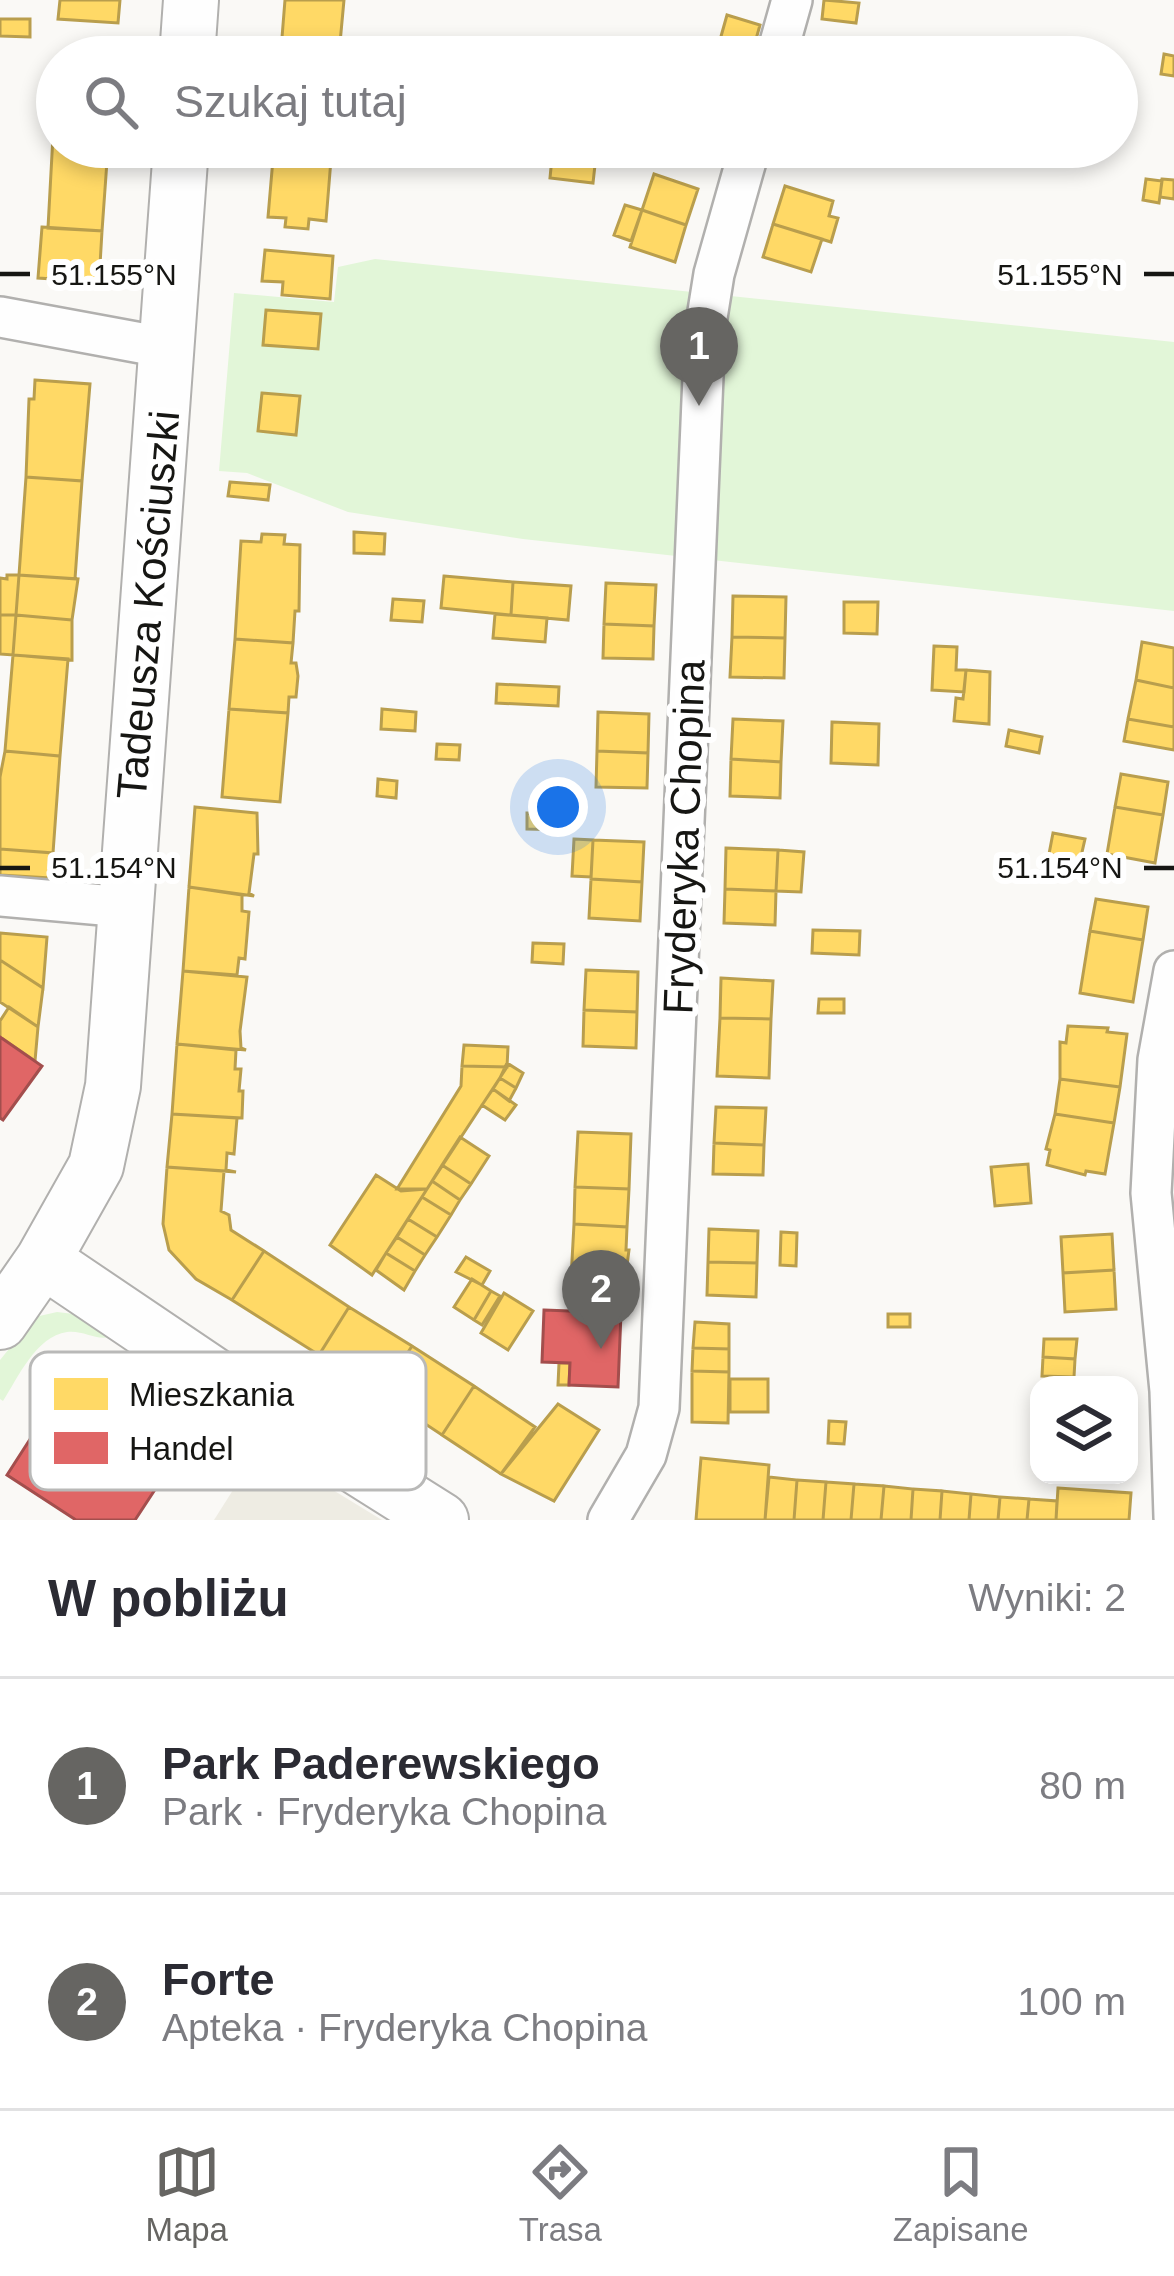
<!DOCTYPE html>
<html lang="pl">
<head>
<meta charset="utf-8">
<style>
  :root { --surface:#fff; --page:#f2f2f3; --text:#2b2b33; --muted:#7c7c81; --line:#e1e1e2; --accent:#666562 }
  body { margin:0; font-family:Helvetica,sans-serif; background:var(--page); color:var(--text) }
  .controls { position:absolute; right:36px; bottom:36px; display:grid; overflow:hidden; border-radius:24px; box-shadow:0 6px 18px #0003 }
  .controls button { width:108px; height:108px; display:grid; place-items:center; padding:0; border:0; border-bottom:3px solid var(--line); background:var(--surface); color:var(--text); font:60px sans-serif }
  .you { position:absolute; left:558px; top:807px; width:42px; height:42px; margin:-30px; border:9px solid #fff; border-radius:50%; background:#1a73e8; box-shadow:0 0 0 18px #1a73e833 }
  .badge { display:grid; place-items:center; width:78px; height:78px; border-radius:50%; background:var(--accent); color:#fff; font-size:39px; font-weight:700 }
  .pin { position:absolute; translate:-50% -99px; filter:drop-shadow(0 3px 6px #0008) }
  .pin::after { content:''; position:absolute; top:63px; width:42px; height:36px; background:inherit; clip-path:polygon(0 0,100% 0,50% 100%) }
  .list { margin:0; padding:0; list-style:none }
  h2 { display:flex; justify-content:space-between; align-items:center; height:156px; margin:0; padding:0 48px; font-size:51px }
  h2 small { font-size:39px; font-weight:400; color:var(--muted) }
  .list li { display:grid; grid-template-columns:78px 1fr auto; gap:36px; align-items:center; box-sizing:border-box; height:216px; padding:0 48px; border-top:3px solid var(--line) }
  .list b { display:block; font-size:45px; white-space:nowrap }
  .list p { margin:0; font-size:39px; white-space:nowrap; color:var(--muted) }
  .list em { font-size:39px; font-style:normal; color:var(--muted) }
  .icon { flex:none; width:66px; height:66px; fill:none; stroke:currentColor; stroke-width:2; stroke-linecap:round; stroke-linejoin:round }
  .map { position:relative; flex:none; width:1174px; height:1520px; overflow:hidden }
  .search { position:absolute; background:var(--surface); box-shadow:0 6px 18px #0003; left:36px; right:36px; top:36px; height:132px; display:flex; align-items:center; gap:30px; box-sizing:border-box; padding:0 42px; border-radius:66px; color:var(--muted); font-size:45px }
  .sheet { height:588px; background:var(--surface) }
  nav { display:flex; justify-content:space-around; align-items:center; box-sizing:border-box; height:168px; border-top:3px solid var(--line); background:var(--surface); font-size:33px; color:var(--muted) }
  nav a { display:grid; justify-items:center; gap:6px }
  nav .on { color:var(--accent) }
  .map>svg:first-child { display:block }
</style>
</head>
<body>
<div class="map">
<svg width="1174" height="1520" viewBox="0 0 1174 1520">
  <rect width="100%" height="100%" fill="#faf9f6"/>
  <path fill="#eeece3" d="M 261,1446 L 382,1520 L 214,1520 Z"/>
  <path fill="#e2f6d8" d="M 375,259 L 1174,342 L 1174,611 L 523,539 L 348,512 L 247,473 L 219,471 L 234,293 L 334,302 L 338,267 Z
    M 57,1312 L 74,1314 L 114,1336 C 96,1342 85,1330 67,1332 C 36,1336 18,1378 3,1401 L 0,1399 L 0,1360 L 35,1317 Z"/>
  <path fill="#ffd966" stroke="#b99e4d" stroke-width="3" d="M 60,0 L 120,0 L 118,23 L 58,19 Z
    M 285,0 L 344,0 L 339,54 L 281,50 Z
    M 824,0 L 859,3 L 856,23 L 822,19 Z
    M 727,15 L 760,25 L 751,57 L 718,47 Z
    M 0,19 L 30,19 L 30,37 L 0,36 Z
    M 690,38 L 737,53 L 735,57 L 685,57 Z
    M 843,43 L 861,48 L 859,55 L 864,57 L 823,57 L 827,45 L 841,50 Z
    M 281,50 L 339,54 L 339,57 L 280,57 Z
    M 1164,54 L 1174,56 L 1174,76 L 1161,74 Z
    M 54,117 L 57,147 L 108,147 L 102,231 L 48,228 Z
    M 274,147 L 332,147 L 326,221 L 309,219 L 308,229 L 285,227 L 286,218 L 268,217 Z
    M 553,147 L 597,147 L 593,183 L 550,178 Z
    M 654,174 L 698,189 L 686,225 L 642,210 Z
    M 1146,179 L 1162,181 L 1159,203 L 1143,200 Z
    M 1162,179 L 1174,180 L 1174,199 L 1160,197 Z
    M 785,186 L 833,201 L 829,216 L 838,218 L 831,242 L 773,224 Z
    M 625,205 L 642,210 L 631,241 L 614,235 Z
    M 642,210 L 686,225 L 675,262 L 630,247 Z
    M 773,224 L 822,239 L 811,272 L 763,257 Z
    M 42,227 L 102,231 L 99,282 L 38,278 Z
    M 265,250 L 333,256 L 330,299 L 282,295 L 283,282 L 262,281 Z
    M 266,310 L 321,314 L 318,349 L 263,345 Z
    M 35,380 L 90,384 L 82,481 L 26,477 L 29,399 L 34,399 Z
    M 262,393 L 300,396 L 296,435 L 258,431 Z
    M 26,477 L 82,481 L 75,579 L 19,575 Z
    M 230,482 L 270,485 L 268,500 L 228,496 Z
    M 354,532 L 385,534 L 384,554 L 354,553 Z
    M 262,534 L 285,535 L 284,544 L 300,545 L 299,611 L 295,611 L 293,643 L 235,639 L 241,541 L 261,542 Z
    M 7,575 L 19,575 L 16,615 L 0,615 L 0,578 L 7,579 Z
    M 19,575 L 78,579 L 72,620 L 16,615 Z
    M 444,576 L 513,582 L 511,615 L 441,608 Z
    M 513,582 L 571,586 L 568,620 L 511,615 Z
    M 606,583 L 656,585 L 654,626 L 604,624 Z
    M 733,596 L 786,597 L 785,638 L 732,637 Z
    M 393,599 L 424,601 L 422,622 L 391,620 Z
    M 844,602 L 878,602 L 877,634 L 844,633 Z
    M 495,614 L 547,618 L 545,642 L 493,638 Z
    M 0,615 L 16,615 L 13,655 L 0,654 Z
    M 16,615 L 72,620 L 72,660 L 13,655 Z
    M 604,624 L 654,626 L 653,659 L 603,658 Z
    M 732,637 L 785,638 L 784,678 L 730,677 Z
    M 235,639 L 293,643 L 291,663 L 296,663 L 298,676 L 296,697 L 289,697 L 288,713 L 229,709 Z
    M 1142,642 L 1174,648 L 1174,688 L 1136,680 Z
    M 934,646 L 957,647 L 956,670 L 966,670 L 964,692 L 932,690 Z
    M 13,655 L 68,659 L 60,756 L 5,751 Z
    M 966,670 L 990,672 L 989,724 L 954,721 L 956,698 L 963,699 Z
    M 1136,680 L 1174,688 L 1174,727 L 1128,719 Z
    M 497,684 L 559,687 L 558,706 L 496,703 Z
    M 229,709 L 288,713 L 280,802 L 222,797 Z
    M 382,709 L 416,712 L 415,731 L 381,729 Z
    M 598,712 L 649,714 L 648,753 L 597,751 Z
    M 733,719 L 783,721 L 781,762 L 731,759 Z
    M 1128,719 L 1174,727 L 1174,750 L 1124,741 Z
    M 832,722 L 879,724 L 878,765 L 831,763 Z
    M 1009,730 L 1042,737 L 1039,753 L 1006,746 Z
    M 437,744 L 460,745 L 459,760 L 436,759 Z
    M 5,751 L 60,756 L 53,853 L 0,849 L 0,777 Z
    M 597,751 L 648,753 L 647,788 L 596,787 Z
    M 731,759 L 781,762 L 780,798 L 730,796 Z
    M 1121,774 L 1168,782 L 1163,815 L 1115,807 Z
    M 378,779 L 397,781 L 396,798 L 377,796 Z
    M 536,791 L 572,793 L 571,815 L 535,813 Z
    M 195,807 L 257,813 L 258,854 L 254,854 L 249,893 L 254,896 L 189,887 Z
    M 1115,807 L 1163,815 L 1155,863 L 1107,854 Z
    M 527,813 L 571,815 L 570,830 L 527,829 Z
    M 1053,833 L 1085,839 L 1080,861 L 1049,854 Z
    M 574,839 L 593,840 L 591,877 L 572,876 Z
    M 593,840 L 644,842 L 642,882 L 591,879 Z
    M 726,848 L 778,850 L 776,891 L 725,889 Z
    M 0,849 L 53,853 L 51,878 L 0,875 Z
    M 778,850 L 804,852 L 801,892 L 776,891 Z
    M 591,879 L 642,882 L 640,921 L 589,918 Z
    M 189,887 L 242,895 L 242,911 L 249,912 L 245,959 L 239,958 L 237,975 L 183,971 Z
    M 725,889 L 776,891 L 775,925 L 724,923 Z
    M 1096,899 L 1148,907 L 1143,940 L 1090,931 Z
    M 813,930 L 860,931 L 859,955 L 812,953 Z
    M 1090,931 L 1143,940 L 1133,1002 L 1080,993 Z
    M 0,933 L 47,937 L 43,988 L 0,960 Z
    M 533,943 L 564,944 L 563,964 L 532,962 Z
    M 0,960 L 43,988 L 38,1027 L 0,1002 Z
    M 586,970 L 638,972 L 637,1012 L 584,1010 Z
    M 183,971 L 247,977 L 240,1031 L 241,1048 L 246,1050 L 177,1044 Z
    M 721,978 L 773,981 L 771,1019 L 720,1018 Z
    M 819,999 L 844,999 L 844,1013 L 818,1013 Z
    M 9,1007 L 38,1027 L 35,1061 L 0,1037 L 0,1021 Z
    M 584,1010 L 637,1012 L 636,1048 L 583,1046 Z
    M 720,1018 L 771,1019 L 769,1078 L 717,1076 Z
    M 1068,1026 L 1108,1028 L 1107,1032 L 1127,1034 L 1120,1087 L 1060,1079 L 1060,1042 L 1066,1043 Z
    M 177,1044 L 236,1050 L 235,1069 L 241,1069 L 239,1091 L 243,1091 L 242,1118 L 172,1114 Z
    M 464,1045 L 508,1047 L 507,1067 L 462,1066 Z
    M 507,1063 L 523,1073 L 516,1088 L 500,1078 Z
    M 462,1066 L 507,1067 L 427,1189 L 397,1189 L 461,1086 Z
    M 500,1078 L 516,1088 L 509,1101 L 493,1089 Z
    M 1060,1079 L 1120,1087 L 1114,1123 L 1055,1114 Z
    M 493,1089 L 516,1105 L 505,1120 L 482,1105 Z
    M 716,1107 L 766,1108 L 764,1145 L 714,1143 Z
    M 172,1114 L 237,1118 L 234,1154 L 227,1153 L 226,1170 L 236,1172 L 167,1167 Z
    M 1055,1114 L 1114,1123 L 1105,1174 L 1086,1171 L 1085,1175 L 1047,1165 L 1050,1150 L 1046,1149 Z
    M 578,1132 L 631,1134 L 629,1189 L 575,1187 Z
    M 460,1137 L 489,1156 L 471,1184 L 442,1165 Z
    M 714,1143 L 764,1145 L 763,1175 L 713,1174 Z
    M 1028,1164 L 1031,1203 L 995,1206 L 991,1167 Z
    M 442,1165 L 471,1184 L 460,1200 L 432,1181 Z
    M 167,1167 L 224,1171 L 221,1211 L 229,1215 L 231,1230 L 264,1251 L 232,1300 L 196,1279 L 169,1250 L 163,1224 Z
    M 376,1175 L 401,1191 L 427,1189 L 372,1275 L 330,1245 Z
    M 432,1181 L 460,1200 L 451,1215 L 422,1197 Z
    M 575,1187 L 629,1189 L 627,1227 L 574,1224 Z
    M 422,1197 L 451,1215 L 437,1237 L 408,1219 Z
    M 408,1219 L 437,1237 L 425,1255 L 397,1237 Z
    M 574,1224 L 627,1227 L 626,1250 L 629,1250 L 625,1281 L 571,1279 Z
    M 709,1229 L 758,1231 L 757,1263 L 708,1262 Z
    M 781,1232 L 797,1233 L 796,1266 L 780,1265 Z
    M 1112,1234 L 1114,1270 L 1063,1273 L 1061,1237 Z
    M 397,1237 L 425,1255 L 415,1271 L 386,1253 Z
    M 264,1251 L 349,1307 L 319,1355 L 232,1300 Z
    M 386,1253 L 415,1271 L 404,1290 L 376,1270 Z
    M 466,1257 L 490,1271 L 482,1285 L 456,1272 Z
    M 708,1262 L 757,1263 L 756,1297 L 707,1295 Z
    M 1114,1270 L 1116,1309 L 1065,1312 L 1063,1273 Z
    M 472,1279 L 491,1291 L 474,1320 L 454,1307 Z
    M 491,1291 L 500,1296 L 482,1325 L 474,1320 Z
    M 504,1293 L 533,1311 L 508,1350 L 481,1333 Z
    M 349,1307 L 412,1346 L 380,1396 L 344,1375 L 319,1355 Z
    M 888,1314 L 910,1314 L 910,1327 L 888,1327 Z
    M 695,1322 L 729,1324 L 729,1349 L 693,1348 Z
    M 1044,1339 L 1077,1339 L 1075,1359 L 1043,1357 Z
    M 412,1346 L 474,1386 L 442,1435 L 421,1421 L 415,1422 L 380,1396 Z
    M 693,1348 L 729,1349 L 729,1372 L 692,1371 Z
    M 1043,1357 L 1075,1359 L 1074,1377 L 1042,1376 Z
    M 559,1363 L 570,1363 L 569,1385 L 558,1385 Z
    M 692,1371 L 729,1372 L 728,1423 L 692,1422 Z
    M 730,1379 L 768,1379 L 768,1412 L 730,1412 Z
    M 474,1386 L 535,1427 L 501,1474 L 442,1435 Z
    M 558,1404 L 599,1430 L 554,1501 L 501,1474 Z
    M 829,1421 L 846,1422 L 844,1444 L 828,1443 Z
    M 701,1458 L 769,1465 L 765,1520 L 696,1520 Z
    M 769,1477 L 797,1480 L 794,1520 L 765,1520 Z
    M 797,1480 L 826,1482 L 823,1520 L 794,1520 Z
    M 826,1482 L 854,1484 L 851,1520 L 823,1520 Z
    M 854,1484 L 884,1486 L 881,1520 L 851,1520 Z
    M 884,1486 L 913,1489 L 911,1520 L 881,1520 Z
    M 1058,1488 L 1131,1493 L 1129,1520 L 1056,1520 Z
    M 913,1489 L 942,1491 L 940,1520 L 911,1520 Z
    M 942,1491 L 971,1494 L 969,1520 L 940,1520 Z
    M 971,1494 L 1000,1497 L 998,1520 L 969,1520 Z
    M 1000,1497 L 1029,1499 L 1027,1520 L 998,1520 Z
    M 1029,1499 L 1057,1501 L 1056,1520 L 1027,1520 Z"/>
  <path fill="#e06666" stroke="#a34e4d" stroke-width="3" d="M 0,1037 L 42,1066 L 3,1120 L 0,1118 Z
    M 544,1310 L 621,1313 L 618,1387 L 569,1385 L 570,1363 L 542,1362 Z
    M 72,1374 L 183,1447 L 135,1520 L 76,1520 L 7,1475 Z"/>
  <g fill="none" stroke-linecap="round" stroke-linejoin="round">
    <defs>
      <path id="street" d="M 776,57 L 792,0
        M 0,317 L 168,348
        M 0,896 L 125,907
        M 1174,971 L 1158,1060 L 1151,1193 L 1170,1391 L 1174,1517
        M 608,1520 L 646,1455 L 659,1408 L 705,330 L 714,274 L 750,147"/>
      <path id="secondary" d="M 187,57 L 191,0
        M 43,1260 L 252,1401 L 441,1520
        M 0,1322 L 43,1260 L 96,1166 L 113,1086 L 181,147"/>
    </defs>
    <use href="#street" stroke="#b1b0ae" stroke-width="44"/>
    <use href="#secondary" stroke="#b1b0ae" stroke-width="58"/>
    <use href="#street" stroke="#fefefe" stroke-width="39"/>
    <use href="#secondary" stroke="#fefefe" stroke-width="54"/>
  </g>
  <path fill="none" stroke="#161613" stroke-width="4.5" d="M 0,274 L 30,274M 1144,274 L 1174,274M 0,868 L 30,868M 1144,868 L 1174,868"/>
  <g text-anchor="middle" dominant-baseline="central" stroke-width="12" stroke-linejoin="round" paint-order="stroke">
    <g font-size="42" fill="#161613" stroke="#fff">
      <text transform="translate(148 605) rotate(-85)">Tadeusza Kościuszki</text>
      <text transform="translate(684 837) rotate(-88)">Fryderyka Chopina</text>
    </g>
  </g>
  <rect x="30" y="1352" width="396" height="138" rx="18" fill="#fff" stroke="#b9b9b8" stroke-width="3"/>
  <rect x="54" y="1378" width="54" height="32" fill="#ffd966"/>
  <rect x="54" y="1432" width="54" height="32" fill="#e06666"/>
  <g font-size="33" fill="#161613">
    <text x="129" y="1406">Mieszkania</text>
    <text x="129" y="1460">Handel</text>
  </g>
  <g font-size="30" text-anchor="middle" fill="#161613" stroke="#fff" stroke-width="12" stroke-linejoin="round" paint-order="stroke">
    <text x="114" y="285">51.155°N</text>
    <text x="1060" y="285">51.155°N</text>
    <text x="114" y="878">51.154°N</text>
    <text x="1060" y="878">51.154°N</text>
  </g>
</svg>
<div class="controls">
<button><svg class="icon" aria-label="layers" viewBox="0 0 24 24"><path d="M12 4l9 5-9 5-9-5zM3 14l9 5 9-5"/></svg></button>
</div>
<div class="you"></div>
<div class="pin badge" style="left:699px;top:406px">1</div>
<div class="pin badge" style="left:601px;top:1349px">2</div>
<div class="search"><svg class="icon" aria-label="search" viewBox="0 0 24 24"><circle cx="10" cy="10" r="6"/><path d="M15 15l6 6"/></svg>Szukaj tutaj</div>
</div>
<section class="sheet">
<h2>W pobliżu<small>Wyniki: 2</small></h2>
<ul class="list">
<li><span class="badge">1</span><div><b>Park Paderewskiego</b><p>Park · Fryderyka Chopina</p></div><em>80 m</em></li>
<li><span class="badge">2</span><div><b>Forte</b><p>Apteka · Fryderyka Chopina</p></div><em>100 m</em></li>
</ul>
</section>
<nav>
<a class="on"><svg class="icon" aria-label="map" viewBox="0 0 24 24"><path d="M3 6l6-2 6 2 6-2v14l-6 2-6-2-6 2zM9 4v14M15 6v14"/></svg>Mapa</a>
<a><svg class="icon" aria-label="directions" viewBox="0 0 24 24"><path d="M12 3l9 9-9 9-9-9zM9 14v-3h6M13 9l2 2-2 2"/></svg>Trasa</a>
<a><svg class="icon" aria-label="saved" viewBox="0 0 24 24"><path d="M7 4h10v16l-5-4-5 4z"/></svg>Zapisane</a>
</nav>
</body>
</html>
